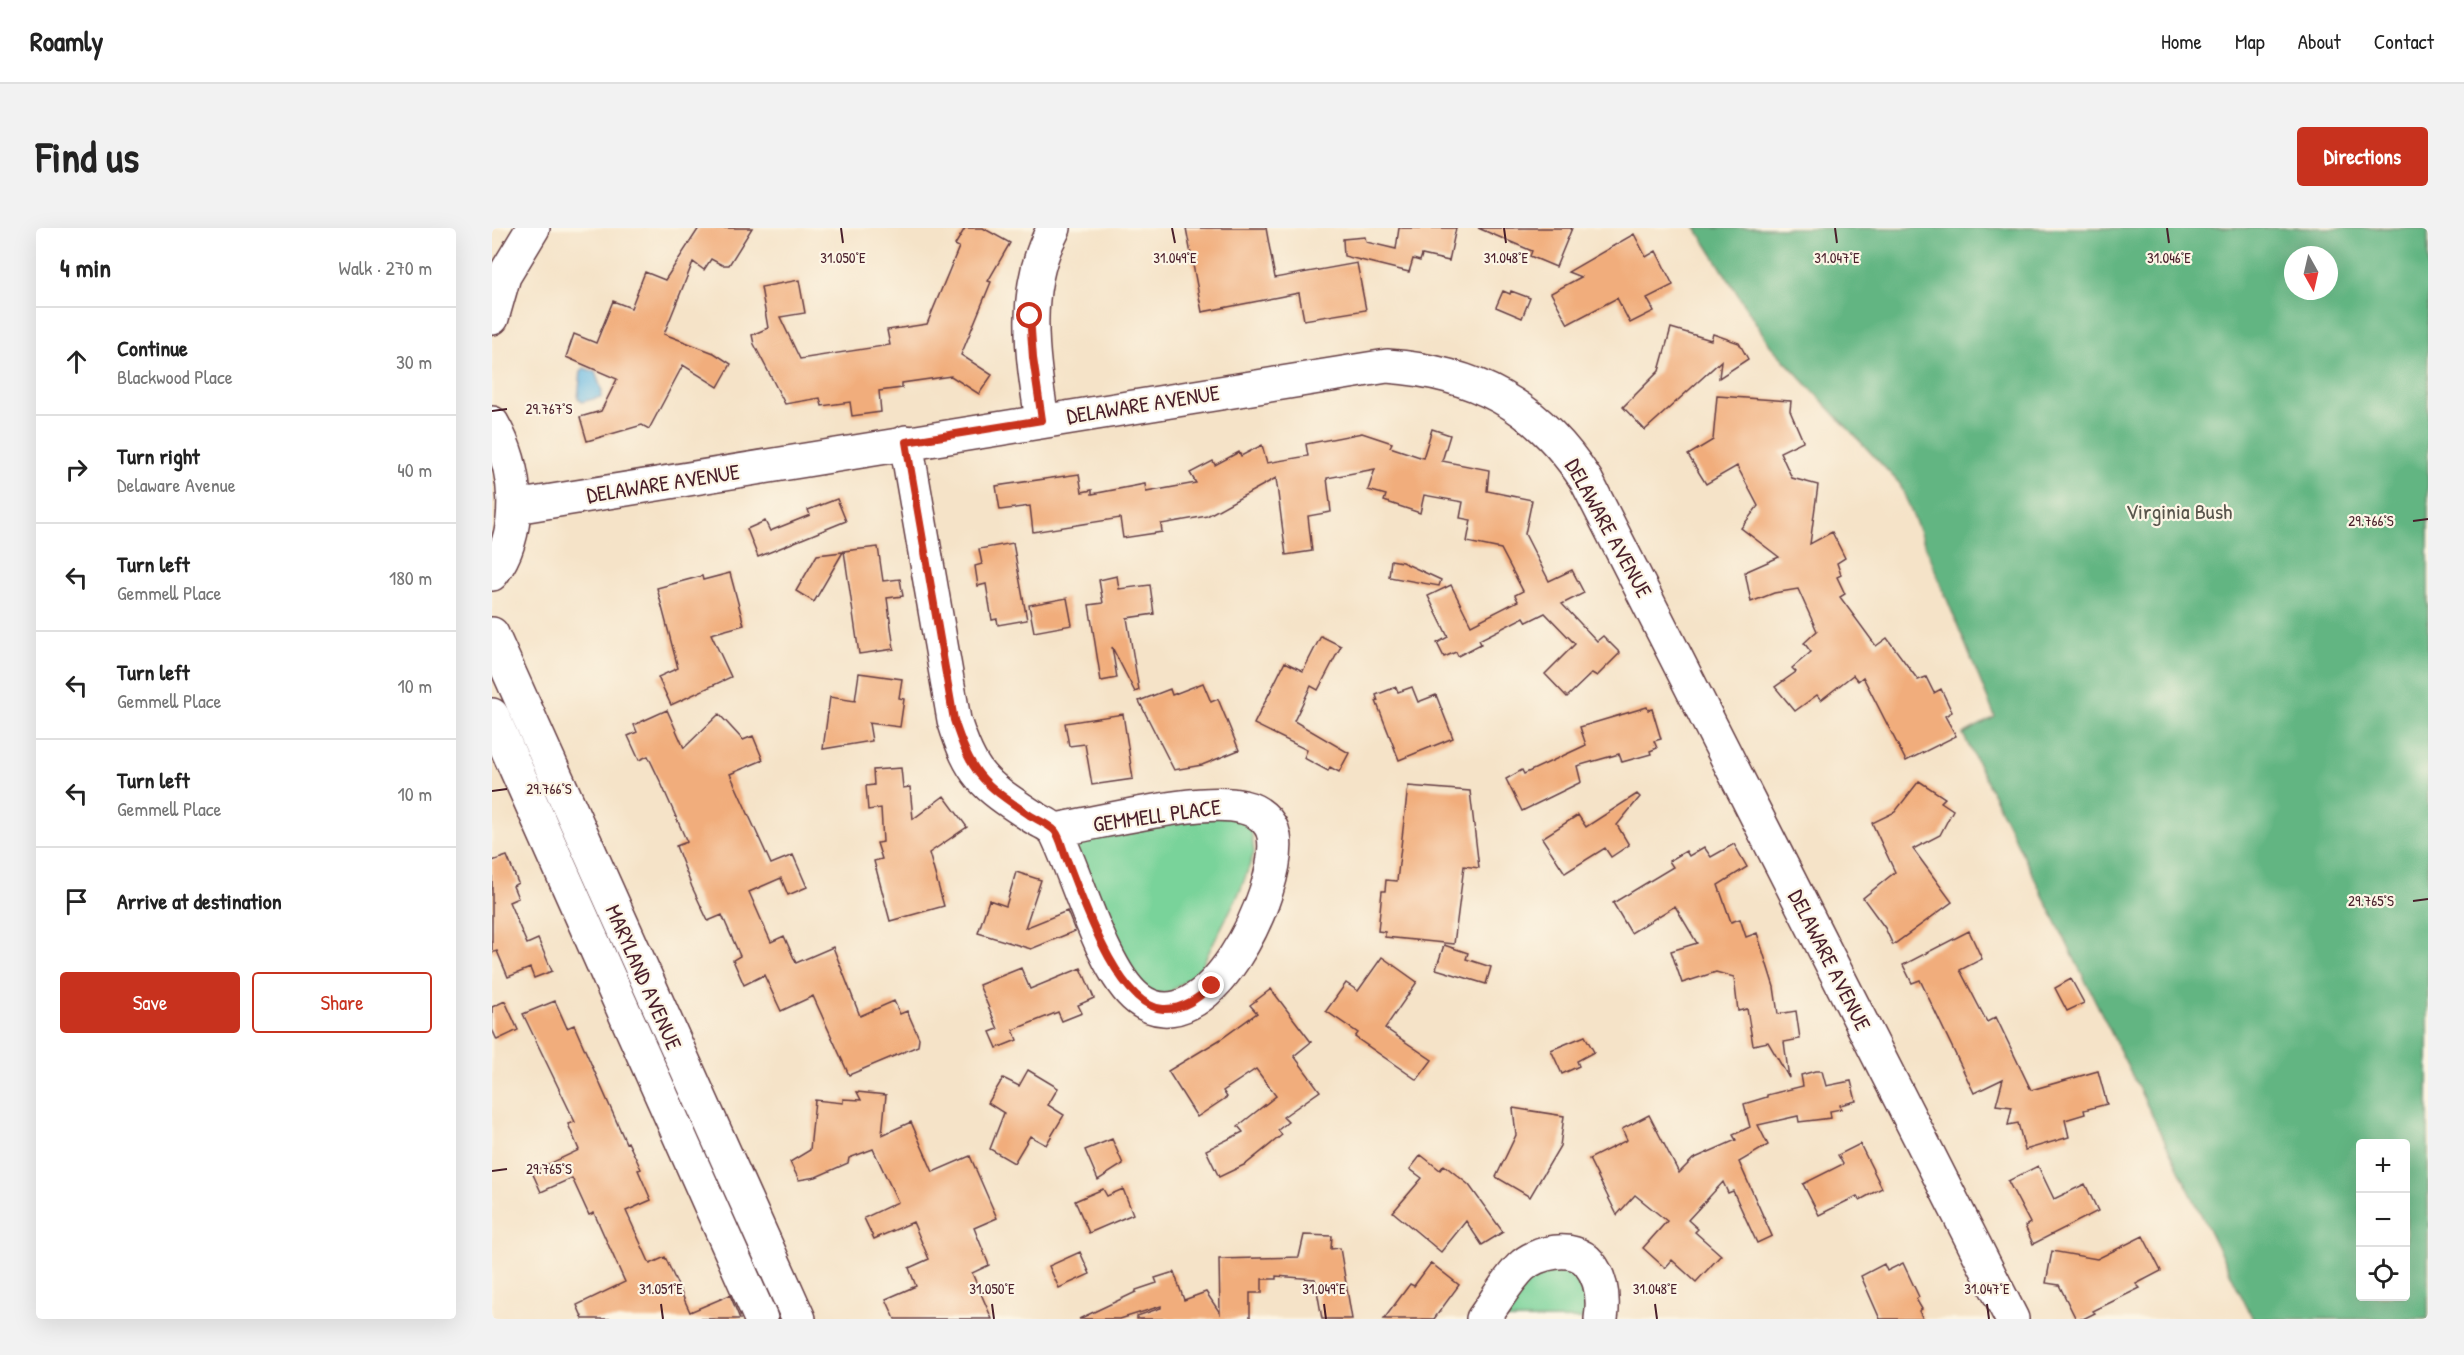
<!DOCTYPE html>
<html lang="en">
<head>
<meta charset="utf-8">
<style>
  :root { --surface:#fff; --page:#f2f2f2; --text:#222; --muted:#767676; --line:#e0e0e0; --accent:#c8321e }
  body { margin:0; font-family:"Patrick Hand",sans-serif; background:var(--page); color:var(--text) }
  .controls { position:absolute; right:18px; bottom:18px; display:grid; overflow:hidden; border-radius:6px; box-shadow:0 6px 24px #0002 }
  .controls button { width:54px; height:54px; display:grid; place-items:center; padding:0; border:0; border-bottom:2px solid var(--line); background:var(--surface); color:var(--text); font:30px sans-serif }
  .compass { position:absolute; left:1792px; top:18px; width:54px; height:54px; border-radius:50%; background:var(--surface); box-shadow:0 6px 24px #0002; rotate:172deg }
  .stop { position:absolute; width:18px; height:18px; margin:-14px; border:4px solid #c8321e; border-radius:50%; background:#fff }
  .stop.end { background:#c8321e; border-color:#fff; box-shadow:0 2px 6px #0008 }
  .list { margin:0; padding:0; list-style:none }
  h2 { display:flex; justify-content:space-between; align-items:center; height:78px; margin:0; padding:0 24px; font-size:26px }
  h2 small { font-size:20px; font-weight:400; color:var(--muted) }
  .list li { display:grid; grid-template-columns:39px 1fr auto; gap:18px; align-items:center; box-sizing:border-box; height:108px; padding:0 24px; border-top:2px solid var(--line) }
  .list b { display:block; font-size:22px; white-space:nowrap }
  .list p { margin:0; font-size:20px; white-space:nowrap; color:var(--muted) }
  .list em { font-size:20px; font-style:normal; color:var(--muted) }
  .actions { display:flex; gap:12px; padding:18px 24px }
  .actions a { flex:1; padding:14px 0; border:2px solid var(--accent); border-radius:6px; text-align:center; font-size:21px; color:var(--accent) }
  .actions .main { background:var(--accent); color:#fff }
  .icon { flex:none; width:33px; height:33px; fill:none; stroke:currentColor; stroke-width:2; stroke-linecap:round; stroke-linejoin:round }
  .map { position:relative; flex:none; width:1936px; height:1091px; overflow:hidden; border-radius:6px }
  header { display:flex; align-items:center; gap:36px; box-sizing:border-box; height:84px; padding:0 30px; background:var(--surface); border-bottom:2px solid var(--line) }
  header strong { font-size:28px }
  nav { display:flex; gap:33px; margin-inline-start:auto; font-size:21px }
  .intro { display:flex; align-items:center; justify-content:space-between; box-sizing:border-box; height:144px; padding:0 36px }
  h1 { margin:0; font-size:42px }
  .button { padding:15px 27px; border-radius:6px; background:var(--accent); color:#fff; font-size:21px; font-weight:700 }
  main { display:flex; gap:36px; padding:0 36px }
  aside { flex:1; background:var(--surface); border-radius:6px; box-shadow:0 6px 24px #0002 }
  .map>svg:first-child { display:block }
</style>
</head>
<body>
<header>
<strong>Roamly</strong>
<nav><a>Home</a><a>Map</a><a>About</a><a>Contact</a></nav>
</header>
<div class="intro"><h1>Find us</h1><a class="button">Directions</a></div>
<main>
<aside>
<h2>4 min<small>Walk · 270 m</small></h2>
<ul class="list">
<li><svg class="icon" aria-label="ahead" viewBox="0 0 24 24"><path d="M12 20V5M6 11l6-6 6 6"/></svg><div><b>Continue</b><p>Blackwood Place</p></div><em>30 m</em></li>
<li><svg class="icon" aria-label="right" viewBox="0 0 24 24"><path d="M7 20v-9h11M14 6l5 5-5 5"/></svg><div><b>Turn right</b><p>Delaware Avenue</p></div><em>40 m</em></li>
<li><svg class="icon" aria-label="left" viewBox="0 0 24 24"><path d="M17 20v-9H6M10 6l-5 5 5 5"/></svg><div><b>Turn left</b><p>Gemmell Place</p></div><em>180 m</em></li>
<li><svg class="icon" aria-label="left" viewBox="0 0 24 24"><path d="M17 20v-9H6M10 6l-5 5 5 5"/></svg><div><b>Turn left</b><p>Gemmell Place</p></div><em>10 m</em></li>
<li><svg class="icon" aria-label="left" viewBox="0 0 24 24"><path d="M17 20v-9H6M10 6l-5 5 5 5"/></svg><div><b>Turn left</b><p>Gemmell Place</p></div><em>10 m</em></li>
<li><svg class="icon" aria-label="arrive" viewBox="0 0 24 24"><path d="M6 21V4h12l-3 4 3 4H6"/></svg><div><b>Arrive at destination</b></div></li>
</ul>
<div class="actions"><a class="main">Save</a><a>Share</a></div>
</aside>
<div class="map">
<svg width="1936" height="1091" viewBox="0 0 1936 1091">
  <rect width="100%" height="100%" fill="#fcf5e5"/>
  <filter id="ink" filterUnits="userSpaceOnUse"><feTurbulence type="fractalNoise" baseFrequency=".0167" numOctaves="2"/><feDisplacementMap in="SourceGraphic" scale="12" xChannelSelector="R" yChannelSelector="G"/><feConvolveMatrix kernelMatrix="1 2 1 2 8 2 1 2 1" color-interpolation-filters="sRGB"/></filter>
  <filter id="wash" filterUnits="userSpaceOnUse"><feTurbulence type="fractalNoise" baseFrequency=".008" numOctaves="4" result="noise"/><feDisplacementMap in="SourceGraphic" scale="24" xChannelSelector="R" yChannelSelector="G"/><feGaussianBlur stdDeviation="1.35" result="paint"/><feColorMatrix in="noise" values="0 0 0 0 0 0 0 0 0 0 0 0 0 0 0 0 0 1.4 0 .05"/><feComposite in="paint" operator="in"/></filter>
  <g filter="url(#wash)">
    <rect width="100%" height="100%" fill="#f5e3c8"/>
    <path fill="#79d39a" stroke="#627962" stroke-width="1.5" d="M 748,587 L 759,601 L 762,625 L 749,661 L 707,743 L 675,766 L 641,766 L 572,630 L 582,597 Z
      M 1057,1039 L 1081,1042 L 1096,1071 L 1099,1091 L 1000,1091 L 1029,1052 Z"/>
    <path fill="#62b582" stroke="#566a56" stroke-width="1.5" fill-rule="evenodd" d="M 1204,0 L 1936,0 L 1936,1091 L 1761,1091 L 1471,506 L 1503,489 L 1408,256 L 1278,117 ZM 1801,27 L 1837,27 L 1837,63 L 1801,63 ZM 1868,916 L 1914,916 L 1914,1068 L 1868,1068 Z"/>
    <path fill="#68b9e3" stroke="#596c87" stroke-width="1.5" d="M 92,140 L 103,144 L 110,163 L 109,169 L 90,174 L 86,170 L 89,143 Z"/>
    <g id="blocks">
      <path fill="#f1ad7b" d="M 207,0 L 260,0 L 237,37 L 230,37 L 219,31 L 212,42 L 201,34 L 172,106 L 222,125 L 239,136 L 226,159 L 191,137 L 157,201 L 150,197 L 95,213 L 88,189 L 109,183 L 125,151 L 74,129 L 82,106 L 104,115 L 121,73 L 139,80 L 153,44 L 173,52 Z
        M 473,0 L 491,0 L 518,15 L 496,53 L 499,54 L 469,127 L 500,147 L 487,166 L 459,148 L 410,155 L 410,160 L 387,163 L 389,184 L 360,188 L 358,174 L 330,178 L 328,170 L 293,176 L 262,116 L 260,107 L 276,100 L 269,59 L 307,52 L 313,85 L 288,89 L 308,131 L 398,117 L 395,102 L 435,96 L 467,19 L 463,17 Z
        M 694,0 L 774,0 L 783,50 L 865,35 L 874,82 L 812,92 L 807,65 L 710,84 Z
        M 907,0 L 964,0 L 957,33 L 930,27 L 928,33 L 921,31 L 917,44 L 852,28 L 851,11 L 873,9 L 874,14 L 904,21 Z
        M 986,0 L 1080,0 L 1064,39 L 1038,28 L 1040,23 Z
        M 1142,6 L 1154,29 L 1164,23 L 1181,57 L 1155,70 L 1162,83 L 1138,95 L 1125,70 L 1076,96 L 1059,65 L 1089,49 L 1076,44 Z
        M 1011,63 L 1018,66 L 1019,63 L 1038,70 L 1030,90 L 1004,79 Z
        M 1179,100 L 1219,112 L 1221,106 L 1247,115 L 1256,131 L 1227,150 L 1229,133 L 1153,202 L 1131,179 L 1167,143 Z
        M 1225,168 L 1299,173 L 1298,183 L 1311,213 L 1288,224 L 1300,250 L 1326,257 L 1318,316 L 1340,304 L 1353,330 L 1345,335 L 1349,347 L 1345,349 L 1353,366 L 1348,369 L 1384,418 L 1395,410 L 1426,452 L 1434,449 L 1442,465 L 1449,461 L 1460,484 L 1453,488 L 1464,508 L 1414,533 L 1371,449 L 1366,453 L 1361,447 L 1329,472 L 1325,467 L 1303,483 L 1283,459 L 1304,444 L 1300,440 L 1319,424 L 1312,415 L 1325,403 L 1306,361 L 1282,365 L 1259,374 L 1253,344 L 1287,329 L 1249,300 L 1266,278 L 1245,238 L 1214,256 L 1196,227 L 1221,212 Z
        M 940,201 L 958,207 L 950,233 L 997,242 L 995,263 L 1040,272 L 1033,306 L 1057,353 L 1080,342 L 1092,365 L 1070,376 L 1105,413 L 1111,408 L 1128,425 L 1105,448 L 1100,445 L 1075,469 L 1053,446 L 1083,416 L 1053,385 L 1035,394 L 1032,389 L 987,412 L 989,416 L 966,428 L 964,424 L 952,429 L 945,415 L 956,409 L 936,368 L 959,357 L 979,397 L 1026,373 L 1023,367 L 1031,363 L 1009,321 L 975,314 L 979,292 L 968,290 L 971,274 L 932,267 L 928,285 L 892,273 L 894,267 L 876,262 L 883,241 L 835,250 L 839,284 L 816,288 L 820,323 L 794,327 L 784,250 L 715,288 L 669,296 L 670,304 L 631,310 L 628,290 L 541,304 L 538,278 L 508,282 L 504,258 L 587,246 L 590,264 L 600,262 L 600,266 L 653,256 L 654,264 L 704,255 L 698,245 L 721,233 L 723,237 L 747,224 L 749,228 L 770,217 L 775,235 L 816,228 L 814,216 L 870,205 L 900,215 L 898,219 L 931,230 Z
        M 345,271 L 354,293 L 266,329 L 255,301 L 273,293 L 278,303 L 318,287 L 316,282 Z
        M 521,315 L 535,392 L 506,397 L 505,391 L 500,392 L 494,356 L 486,358 L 483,338 L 490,336 L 487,321 Z
        M 386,319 L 391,353 L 408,351 L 411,368 L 395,370 L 402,421 L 367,426 L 352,323 Z
        M 351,324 L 322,374 L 304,363 L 325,327 Z
        M 899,332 L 910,334 L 949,352 L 947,358 L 897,349 Z
        M 238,345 L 252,397 L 219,406 L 239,449 L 179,477 L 166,449 L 186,440 L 165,360 L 210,348 L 211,352 Z
        M 625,348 L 627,361 L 658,357 L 662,386 L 635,390 L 647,462 L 643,464 L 620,419 L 625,450 L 609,453 L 597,377 L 611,375 L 607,352 Z
        M 575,370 L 580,397 L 542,404 L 537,377 Z
        M 829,408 L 849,418 L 826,462 L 819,458 L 802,493 L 857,525 L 847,544 L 838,539 L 836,543 L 812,530 L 815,522 L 762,496 L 793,434 L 811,443 Z
        M 367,445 L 410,451 L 407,470 L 412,471 L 408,499 L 377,495 L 380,513 L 331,521 L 338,469 L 363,473 Z
        M 711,455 L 719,474 L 726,471 L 747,522 L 710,537 L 682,542 L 647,473 L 678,461 L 680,467 Z
        M 904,459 L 906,464 L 920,459 L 926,474 L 944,467 L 961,510 L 907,532 L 884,473 L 886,473 L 884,467 Z
        M 1155,479 L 1156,482 L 1160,481 L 1169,511 L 1162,513 L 1165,520 L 1158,523 L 1159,526 L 1130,534 L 1127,526 L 1085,538 L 1089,554 L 1030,583 L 1014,551 L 1030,542 L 1032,546 L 1094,517 L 1088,499 Z
        M 175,482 L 192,520 L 227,486 L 251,512 L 261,508 L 271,532 L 238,546 L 279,636 L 301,627 L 315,659 L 296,667 L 289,650 L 257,664 L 279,714 L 292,708 L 304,735 L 341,719 L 368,788 L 402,773 L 408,786 L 415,783 L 427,810 L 426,818 L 357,847 L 321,768 L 289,783 L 272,747 L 252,757 L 241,732 L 248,728 L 230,687 L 216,693 L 200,659 L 184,618 L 195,614 L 169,555 L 156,528 L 147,532 L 136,508 L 145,504 L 142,497 Z
        M 631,486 L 641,551 L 600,557 L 593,516 L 577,518 L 573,495 Z
        M 409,540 L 411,560 L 418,559 L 421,591 L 452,568 L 475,599 L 437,625 L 452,678 L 398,693 L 382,633 L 390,631 L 385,615 L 391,614 L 389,580 L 376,582 L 374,558 L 382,557 L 381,542 Z
        M 1427,553 L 1453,570 L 1449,574 L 1461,582 L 1448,607 L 1421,621 L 1460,674 L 1401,717 L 1393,700 L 1371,670 L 1403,644 L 1380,595 L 1403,584 Z
        M 916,558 L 978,563 L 987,640 L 972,638 L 962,716 L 893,709 L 893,704 L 886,703 L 890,663 L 893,663 L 894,652 L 905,653 Z
        M 1145,566 L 1148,569 L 1125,597 L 1137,617 L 1119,629 L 1113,620 L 1073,645 L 1050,610 L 1086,587 L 1094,599 Z
        M 1242,616 L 1255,639 L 1226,657 L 1239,694 L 1248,691 L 1254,709 L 1265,705 L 1282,759 L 1286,786 L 1304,783 L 1308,811 L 1292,814 L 1297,850 L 1276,814 L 1261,817 L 1255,781 L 1246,783 L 1242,749 L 1224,744 L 1190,755 L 1179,723 L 1205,715 L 1183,678 L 1139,705 L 1121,675 L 1181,639 L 1177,633 L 1194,623 L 1197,628 L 1212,619 L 1219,629 Z
        M 15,628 L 26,655 L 21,658 L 26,670 L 17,674 L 35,716 L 46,711 L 60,743 L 42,750 L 38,740 L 16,749 L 5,723 L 0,725 L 0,633 Z
        M 524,644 L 549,652 L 533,700 L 575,683 L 583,703 L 539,721 L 486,705 L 497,672 L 514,678 Z
        M 1477,703 L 1490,731 L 1468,742 L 1495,794 L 1504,789 L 1539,862 L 1606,843 L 1615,876 L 1592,882 L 1593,886 L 1573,892 L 1577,909 L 1533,922 L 1526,895 L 1516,897 L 1520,879 L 1504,877 L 1511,851 L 1482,865 L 1428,752 L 1420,755 L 1411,737 Z
        M 952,717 L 976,725 L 974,731 L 999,739 L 994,756 L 944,741 Z
        M 890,729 L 925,754 L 893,800 L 940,832 L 925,852 L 863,809 L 866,805 L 834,783 L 854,755 L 866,763 Z
        M 529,740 L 538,761 L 589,740 L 602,770 L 586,777 L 590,785 L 570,793 L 566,784 L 521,802 L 525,812 L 505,820 L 498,804 L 506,801 L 487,757 Z
        M 1579,751 L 1592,775 L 1575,783 L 1563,760 Z
        M 779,761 L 819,814 L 802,828 L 828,863 L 791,889 L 796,894 L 786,902 L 790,907 L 754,936 L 727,949 L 714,922 L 751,904 L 746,898 L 784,868 L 764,841 L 731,863 L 735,869 L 705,889 L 676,843 L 729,811 L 765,785 L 758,777 Z
        M 13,773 L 26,802 L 5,812 L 0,801 L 0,779 Z
        M 63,773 L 75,800 L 82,797 L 134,915 L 136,914 L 149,941 L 146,942 L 159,972 L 134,983 L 158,1036 L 173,1029 L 198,1084 L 238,1067 L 248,1091 L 91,1091 L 85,1077 L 133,1054 L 102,985 L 97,987 L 80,950 L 49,964 L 40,944 L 87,922 L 76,896 L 83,894 L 31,786 Z
        M 1093,808 L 1102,824 L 1085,833 L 1087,838 L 1070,846 L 1059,822 Z
        M 536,842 L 566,860 L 556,877 L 572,887 L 554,917 L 538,908 L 522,935 L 498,921 L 512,885 L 496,875 L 511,850 L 527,858 Z
        M 1323,843 L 1330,843 L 1334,858 L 1359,853 L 1364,873 L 1348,877 L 1349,881 L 1338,883 L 1339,890 L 1307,894 L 1306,888 L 1266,897 L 1276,917 L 1247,934 L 1280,1008 L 1265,1015 L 1241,963 L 1236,965 L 1231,954 L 1196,992 L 1206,1001 L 1203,1004 L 1229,1027 L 1204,1054 L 1180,1032 L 1173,1040 L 1151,1020 L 1175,993 L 1143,967 L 1125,987 L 1097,931 L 1135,912 L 1130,901 L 1157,887 L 1187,945 L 1201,931 L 1244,912 L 1241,907 L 1258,899 L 1252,876 L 1275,869 L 1275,867 L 1311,858 L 1309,847 Z
        M 365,864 L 394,867 L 390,907 L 419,894 L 441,944 L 478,928 L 505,990 L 482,1000 L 497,1037 L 480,1045 L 500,1091 L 403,1091 L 394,1071 L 424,1058 L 417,1040 L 437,1031 L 421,994 L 382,1011 L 372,990 L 406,974 L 381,921 L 357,930 L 356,935 L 324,949 L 307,952 L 298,934 L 318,922 L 323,872 L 351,875 L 351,871 L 369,872 Z
        M 1021,880 L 1072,888 L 1068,918 L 1038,969 L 1004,949 L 1024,907 Z
        M 620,911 L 631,936 L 606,952 L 593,922 Z
        M 1368,916 L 1390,960 L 1368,972 L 1365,968 L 1327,987 L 1311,956 L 1351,936 L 1346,927 Z
        M 929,927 L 948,942 L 952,937 L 977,957 L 1011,1004 L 990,1017 L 974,993 L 949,1024 L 901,984 L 930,950 L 918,941 Z
        M 1546,938 L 1562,971 L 1593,956 L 1606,983 L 1541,1016 L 1533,998 L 1538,995 L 1516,953 Z
        M 611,961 L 615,968 L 631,961 L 641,986 L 597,1005 L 583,973 Z
        M 812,1007 L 840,1008 L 839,1021 L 848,1020 L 860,1091 L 830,1091 L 823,1051 L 784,1048 L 784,1051 L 770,1051 L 770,1065 L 758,1065 L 758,1091 L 645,1091 L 645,1088 L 669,1080 L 669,1078 L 628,1091 L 587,1091 L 644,1064 L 644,1062 L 665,1055 L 663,1050 L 682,1044 L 692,1072 L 714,1064 L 728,1085 L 727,1031 L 807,1029 Z
        M 1651,1008 L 1669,1043 L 1644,1056 L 1648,1060 L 1601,1083 L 1603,1085 L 1591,1091 L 1584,1091 L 1567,1057 L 1554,1055 L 1560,1023 L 1605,1031 Z
        M 588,1024 L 598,1046 L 567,1060 L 557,1038 Z
        M 939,1035 L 967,1057 L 942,1091 L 892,1091 L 918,1056 L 922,1058 Z
        M 1411,1035 L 1427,1069 L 1424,1071 L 1430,1081 L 1427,1083 L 1431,1091 L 1388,1091 L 1369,1048 L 1392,1036 L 1395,1043 Z"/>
    </g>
  </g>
  <g filter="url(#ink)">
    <use href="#blocks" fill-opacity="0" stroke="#643c43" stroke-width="1.5"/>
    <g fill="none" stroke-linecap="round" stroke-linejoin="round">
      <defs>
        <path id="minor" d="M 0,61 L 12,48 L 41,0
          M 0,90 L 12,48
          M 550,192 C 540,127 529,60 562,0
          M 0,195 C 26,240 32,303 0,346
          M 414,214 L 462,492 C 479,547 491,556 538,587 C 546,593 560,597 564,605 C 585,647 611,744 646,771 C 714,823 791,661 782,608 C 779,592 765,582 751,579 C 710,568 608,595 563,602
          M 23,279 L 895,138 C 982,144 1046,177 1094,252 L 1520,1091
          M 0,406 L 307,1091
          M 0,487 L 269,1091
          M 991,1091 C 1003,1074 1015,1053 1029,1039 C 1044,1024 1082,1016 1097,1035 C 1110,1051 1112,1071 1109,1091"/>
      </defs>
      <use href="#minor" stroke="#643c43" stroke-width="36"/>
      <use href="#minor" stroke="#fff" stroke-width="33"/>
    </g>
  </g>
  <g fill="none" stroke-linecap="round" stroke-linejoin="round" filter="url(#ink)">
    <path stroke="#c8321e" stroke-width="8" d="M 538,88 L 541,130 L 550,192 L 414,214 L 462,492 C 479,545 490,555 536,586 C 543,591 557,596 563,603 C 569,610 571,624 575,632 C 590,670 626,778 671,781 C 691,782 706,770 720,758"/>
  </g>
  <path fill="none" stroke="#4a1f2b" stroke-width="2" d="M 349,0 L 351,15M 680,0 L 683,15M 1012,0 L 1014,15M 1343,0 L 1345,15M 1675,0 L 1677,15M 0,183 L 15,181M 1921,293 L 1936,291M 0,563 L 15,561M 1921,673 L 1936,671M 0,943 L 15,941M 169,1076 L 171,1091M 500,1076 L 502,1091M 832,1076 L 834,1091M 1163,1076 L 1165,1091M 1495,1076 L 1497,1091"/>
  <g text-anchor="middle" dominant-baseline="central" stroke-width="4.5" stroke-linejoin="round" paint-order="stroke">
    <g font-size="22" fill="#4a1f2b" stroke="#fcf5e5">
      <text transform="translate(651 176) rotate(-9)">DELAWARE AVENUE</text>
      <text transform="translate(171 255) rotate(-9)">DELAWARE AVENUE</text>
      <text transform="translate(1117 300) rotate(61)">DELAWARE AVENUE</text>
      <text transform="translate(665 587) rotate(-8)">GEMMELL PLACE</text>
      <text transform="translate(1338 732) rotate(63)">DELAWARE AVENUE</text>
      <text transform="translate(152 749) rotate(66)">MARYLAND AVENUE</text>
    </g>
    <g font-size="22" fill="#58554c" stroke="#fcf5e5">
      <text x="1687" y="283">Virginia Bush</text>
    </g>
  </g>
  <g font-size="15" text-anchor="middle" fill="#4a1f2b" stroke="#fcf5e5" stroke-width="4.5" stroke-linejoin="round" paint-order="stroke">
    <text x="351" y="35">31.050°E</text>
    <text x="683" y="35">31.049°E</text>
    <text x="1014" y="35">31.048°E</text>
    <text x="1345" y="35">31.047°E</text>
    <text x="1677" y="35">31.046°E</text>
    <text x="57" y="186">29.767°S</text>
    <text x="1879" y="298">29.766°S</text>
    <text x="57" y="566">29.766°S</text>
    <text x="1879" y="678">29.765°S</text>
    <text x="57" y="946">29.765°S</text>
    <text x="169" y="1066">31.051°E</text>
    <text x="500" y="1066">31.050°E</text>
    <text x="832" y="1066">31.049°E</text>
    <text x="1163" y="1066">31.048°E</text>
    <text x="1495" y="1066">31.047°E</text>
  </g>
</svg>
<div class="controls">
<button>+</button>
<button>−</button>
<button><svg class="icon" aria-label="locate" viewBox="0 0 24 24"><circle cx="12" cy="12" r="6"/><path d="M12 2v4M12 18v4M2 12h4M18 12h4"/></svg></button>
</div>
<svg class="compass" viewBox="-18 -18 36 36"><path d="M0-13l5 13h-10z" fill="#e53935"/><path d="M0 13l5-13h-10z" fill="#767676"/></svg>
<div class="stop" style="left:538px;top:88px"></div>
<div class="stop end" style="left:720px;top:758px"></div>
</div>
</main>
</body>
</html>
